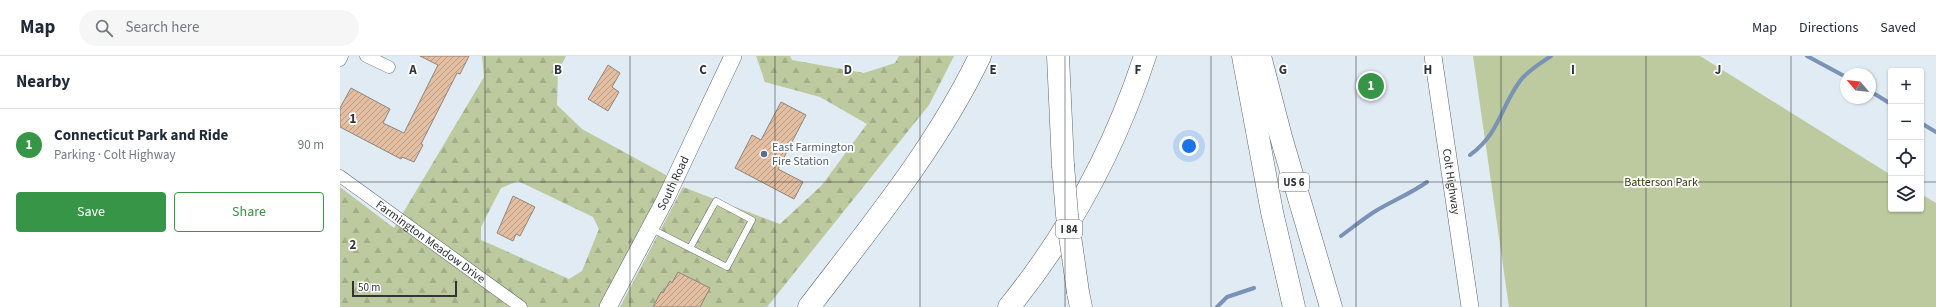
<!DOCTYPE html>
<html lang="en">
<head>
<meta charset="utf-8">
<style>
  :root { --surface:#fff; --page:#f6f6f7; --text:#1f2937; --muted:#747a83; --line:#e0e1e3; --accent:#379548 }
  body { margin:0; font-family:"Source Sans 3",sans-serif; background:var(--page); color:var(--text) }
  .controls { position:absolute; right:12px; top:12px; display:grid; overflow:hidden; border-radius:4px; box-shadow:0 1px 3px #0004 }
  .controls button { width:36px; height:36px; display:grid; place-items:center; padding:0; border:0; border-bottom:1px solid var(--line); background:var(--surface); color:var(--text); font:20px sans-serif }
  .compass { position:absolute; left:1500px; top:12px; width:36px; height:36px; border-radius:50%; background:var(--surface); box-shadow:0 1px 3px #0004; rotate:298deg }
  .scale { position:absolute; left:12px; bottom:10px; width:105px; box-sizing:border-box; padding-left:4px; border:2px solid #303437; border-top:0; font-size:11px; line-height:14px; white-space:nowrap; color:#303437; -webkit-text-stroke:3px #fff; paint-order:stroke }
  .you { position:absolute; left:849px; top:90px; width:14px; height:14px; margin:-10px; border:3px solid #fff; border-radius:50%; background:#1a73e8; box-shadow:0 0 0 6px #1a73e833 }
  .badge { display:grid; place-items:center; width:26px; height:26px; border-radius:50%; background:var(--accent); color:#fff; font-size:13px; font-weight:700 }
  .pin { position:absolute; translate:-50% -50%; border:2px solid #fff; box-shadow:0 1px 4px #0006 }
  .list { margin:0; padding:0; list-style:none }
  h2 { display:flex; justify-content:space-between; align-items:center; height:52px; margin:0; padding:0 16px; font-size:17px }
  h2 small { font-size:13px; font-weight:400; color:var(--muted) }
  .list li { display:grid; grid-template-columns:26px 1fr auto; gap:12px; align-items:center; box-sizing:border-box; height:72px; padding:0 16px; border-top:1px solid var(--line) }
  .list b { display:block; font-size:15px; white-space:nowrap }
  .list p { margin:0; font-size:13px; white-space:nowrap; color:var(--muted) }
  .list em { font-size:13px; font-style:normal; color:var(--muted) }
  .actions { display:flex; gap:8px; padding:12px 16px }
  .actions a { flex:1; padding:9px 0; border:1px solid var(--accent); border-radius:4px; text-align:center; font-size:14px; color:var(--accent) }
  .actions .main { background:var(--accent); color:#fff }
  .icon { flex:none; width:22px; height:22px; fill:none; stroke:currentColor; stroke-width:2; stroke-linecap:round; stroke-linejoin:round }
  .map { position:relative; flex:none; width:1596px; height:251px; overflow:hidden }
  header { display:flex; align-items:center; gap:24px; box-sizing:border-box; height:56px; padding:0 20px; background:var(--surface); border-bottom:1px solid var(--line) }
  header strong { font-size:19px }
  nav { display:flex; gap:22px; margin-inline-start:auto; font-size:14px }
  .search { width:280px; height:36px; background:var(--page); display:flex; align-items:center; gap:10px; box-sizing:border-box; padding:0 14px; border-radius:22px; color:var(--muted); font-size:15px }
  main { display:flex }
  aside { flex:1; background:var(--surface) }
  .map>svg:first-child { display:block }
</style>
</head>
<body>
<header>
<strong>Map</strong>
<div class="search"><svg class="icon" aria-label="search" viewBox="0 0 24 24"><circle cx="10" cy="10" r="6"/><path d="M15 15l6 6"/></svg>Search here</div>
<nav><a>Map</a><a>Directions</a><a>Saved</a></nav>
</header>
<main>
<aside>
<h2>Nearby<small></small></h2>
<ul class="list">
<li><span class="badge">1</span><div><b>Connecticut Park and Ride</b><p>Parking · Colt Highway</p></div><em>90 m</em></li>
</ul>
<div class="actions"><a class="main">Save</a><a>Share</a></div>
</aside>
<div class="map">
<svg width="1596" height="251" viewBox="0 0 1596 251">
  <defs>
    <pattern id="forest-firs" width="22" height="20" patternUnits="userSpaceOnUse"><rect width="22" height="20" fill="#bdc99e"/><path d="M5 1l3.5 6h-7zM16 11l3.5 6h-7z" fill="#a3ad89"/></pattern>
    <pattern id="building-hatch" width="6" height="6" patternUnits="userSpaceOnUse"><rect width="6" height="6" fill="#e4bea0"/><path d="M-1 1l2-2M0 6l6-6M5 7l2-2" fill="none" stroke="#b99b83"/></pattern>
  </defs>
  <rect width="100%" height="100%" fill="#e1ebf3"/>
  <path fill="#bdc99e" d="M 1133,0 L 1360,0 L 1551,119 L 1551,153 L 1581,153 L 1581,138 L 1596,147 L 1596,251 L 1169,251 Z"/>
  <path fill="url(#forest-firs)" fill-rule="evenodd" d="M 142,0 L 226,0 L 218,14 L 217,49 L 242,73 L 326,119 L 325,144 L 268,251 L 0,251 L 0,131 L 54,172 L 144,21 ZM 178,125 L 253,161 L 259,173 L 242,215 L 229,223 L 141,184 L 141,171 L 161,132 Z
    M 416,0 L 450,0 L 452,4 L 524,17 L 555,7 L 559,0 L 614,0 L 589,49 L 427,251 L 280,251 L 343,131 L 440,168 L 482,129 L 527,68 L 480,41 L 425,26 Z"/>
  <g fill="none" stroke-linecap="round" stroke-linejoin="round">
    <path stroke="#7a92b6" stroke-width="4" d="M 1467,0 L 1506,21
      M 1530,35 L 1551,48
      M 1581,67 L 1596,76
      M 1130,99 C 1160,77 1160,52 1180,25 C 1187,15 1201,7 1211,0
      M 1001,180 C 1012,172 1023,163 1034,156 C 1052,145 1070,138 1087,126
      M 877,251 L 887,241 L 914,232"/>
  </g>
  <path fill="url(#building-hatch)" stroke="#8e857f" d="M 80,0 L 129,0 L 120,18 L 117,17 L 81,88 L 83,89 L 74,106 L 62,101 L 61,103 L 0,71 L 0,52 L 11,32 L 50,53 L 43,67 L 64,77 L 98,9 Z
    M 268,9 L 280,17 L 272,31 L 279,36 L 268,55 L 248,43 Z
    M 441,46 L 466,59 L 438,113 L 463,126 L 454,143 L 395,112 L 412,79 L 421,84 Z
    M 173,140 L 195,151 L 180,180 L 176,178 L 173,185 L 157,177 Z
    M 338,216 L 370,232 L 360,251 L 313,251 L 321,236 L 323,237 L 330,225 L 332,227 Z"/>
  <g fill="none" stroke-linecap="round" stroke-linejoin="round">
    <defs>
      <path id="service" d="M 312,173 L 387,211 L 412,164 L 376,145 L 350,192"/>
      <g id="minor">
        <path d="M 26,0 L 49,11"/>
        <path d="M 0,4 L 2,0"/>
        <path id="s1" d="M 0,120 L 181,251"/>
      </g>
      <g id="secondary">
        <path id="s2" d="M 1093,0 L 1130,251"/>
        <path id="s3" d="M 268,251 L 325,144 L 393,0"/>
      </g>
      <path id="motorway" d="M 718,0 L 723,109
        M 903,0 L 932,156 L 954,251
        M 920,0 L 941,81 L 991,251
        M 738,236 L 741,251
        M 469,251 C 530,171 596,92 640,0
        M 669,251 C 730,176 775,92 805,0"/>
    </defs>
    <use href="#service" stroke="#5d666c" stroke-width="7"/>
    <use href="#minor" stroke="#5d666c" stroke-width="13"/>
    <use href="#secondary" stroke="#5d666c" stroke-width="18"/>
    <use href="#motorway" stroke="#5d666c" stroke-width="23"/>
    <use href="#service" stroke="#fff" stroke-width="6"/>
    <use href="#minor" stroke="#fff" stroke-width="12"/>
    <use href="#secondary" stroke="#fff" stroke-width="17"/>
    <use href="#motorway" stroke="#fff" stroke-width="22"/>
    <defs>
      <path id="motorway-bridge" d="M 723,109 L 727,159 L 738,236"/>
    </defs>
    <use href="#motorway-bridge" stroke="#5d666c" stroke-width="23" stroke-linecap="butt"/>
    <use href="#motorway-bridge" stroke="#fff" stroke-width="22"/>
  </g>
  <path fill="none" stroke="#303437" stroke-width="1" stroke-opacity="0.55" d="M 145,0 L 145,251M 290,0 L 290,251M 435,0 L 435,251M 580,0 L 580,251M 725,0 L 725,251M 871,0 L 871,251M 1016,0 L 1016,251M 1161,0 L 1161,251M 1306,0 L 1306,251M 1451,0 L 1451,251M 0,126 L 1551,126M 1581,126 L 1596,126"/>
  <circle fill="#5c6f8a" stroke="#fff" stroke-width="1.5" cx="424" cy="98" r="4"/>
  <g text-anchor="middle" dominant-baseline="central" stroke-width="3.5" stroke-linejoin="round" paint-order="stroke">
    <g fill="#fff" stroke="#6e7173" stroke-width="1">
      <rect x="939" y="117" width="30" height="18" rx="3"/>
      <rect x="716" y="164" width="26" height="18" rx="3"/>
    </g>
    <g font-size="11" font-weight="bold" fill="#303437">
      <text x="954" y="126">US 6</text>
      <text x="729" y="173">I 84</text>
    </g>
    <g font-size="12" fill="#4e5e75" stroke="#fff" text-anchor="start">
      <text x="432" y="91">East Farmington<tspan x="432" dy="14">Fire Station</tspan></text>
    </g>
    <g font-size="12" fill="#303437" stroke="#fff">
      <text stroke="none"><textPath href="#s2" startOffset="127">Colt Highway</textPath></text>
      <text stroke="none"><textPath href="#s3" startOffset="140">South Road</textPath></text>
      <text stroke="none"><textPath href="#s1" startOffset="112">Farmington Meadow Drive</textPath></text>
    </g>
    <g font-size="12" fill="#333d0b" stroke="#fff">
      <text x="1321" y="126">Batterson Park</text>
    </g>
  </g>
  <g font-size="13" text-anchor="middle" font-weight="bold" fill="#303437" stroke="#fff" stroke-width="3.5" stroke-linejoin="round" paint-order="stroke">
    <text x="73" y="18">A</text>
    <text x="218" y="18">B</text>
    <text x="363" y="18">C</text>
    <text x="508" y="18">D</text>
    <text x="653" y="18">E</text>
    <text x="798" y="18">F</text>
    <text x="943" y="18">G</text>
    <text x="1088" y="18">H</text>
    <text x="1233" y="18">I</text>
    <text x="1378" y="18">J</text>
    <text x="13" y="67">1</text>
    <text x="13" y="193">2</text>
  </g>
</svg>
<div class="controls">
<button>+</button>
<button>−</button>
<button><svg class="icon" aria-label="locate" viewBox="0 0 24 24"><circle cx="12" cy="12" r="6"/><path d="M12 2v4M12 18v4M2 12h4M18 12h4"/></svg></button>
<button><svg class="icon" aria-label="layers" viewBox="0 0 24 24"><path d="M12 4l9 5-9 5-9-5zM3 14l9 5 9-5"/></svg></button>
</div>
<svg class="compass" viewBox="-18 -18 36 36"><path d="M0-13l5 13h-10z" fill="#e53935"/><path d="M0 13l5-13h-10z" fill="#747a83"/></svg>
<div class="scale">50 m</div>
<div class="you"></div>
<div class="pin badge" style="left:1031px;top:30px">1</div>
</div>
</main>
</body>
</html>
